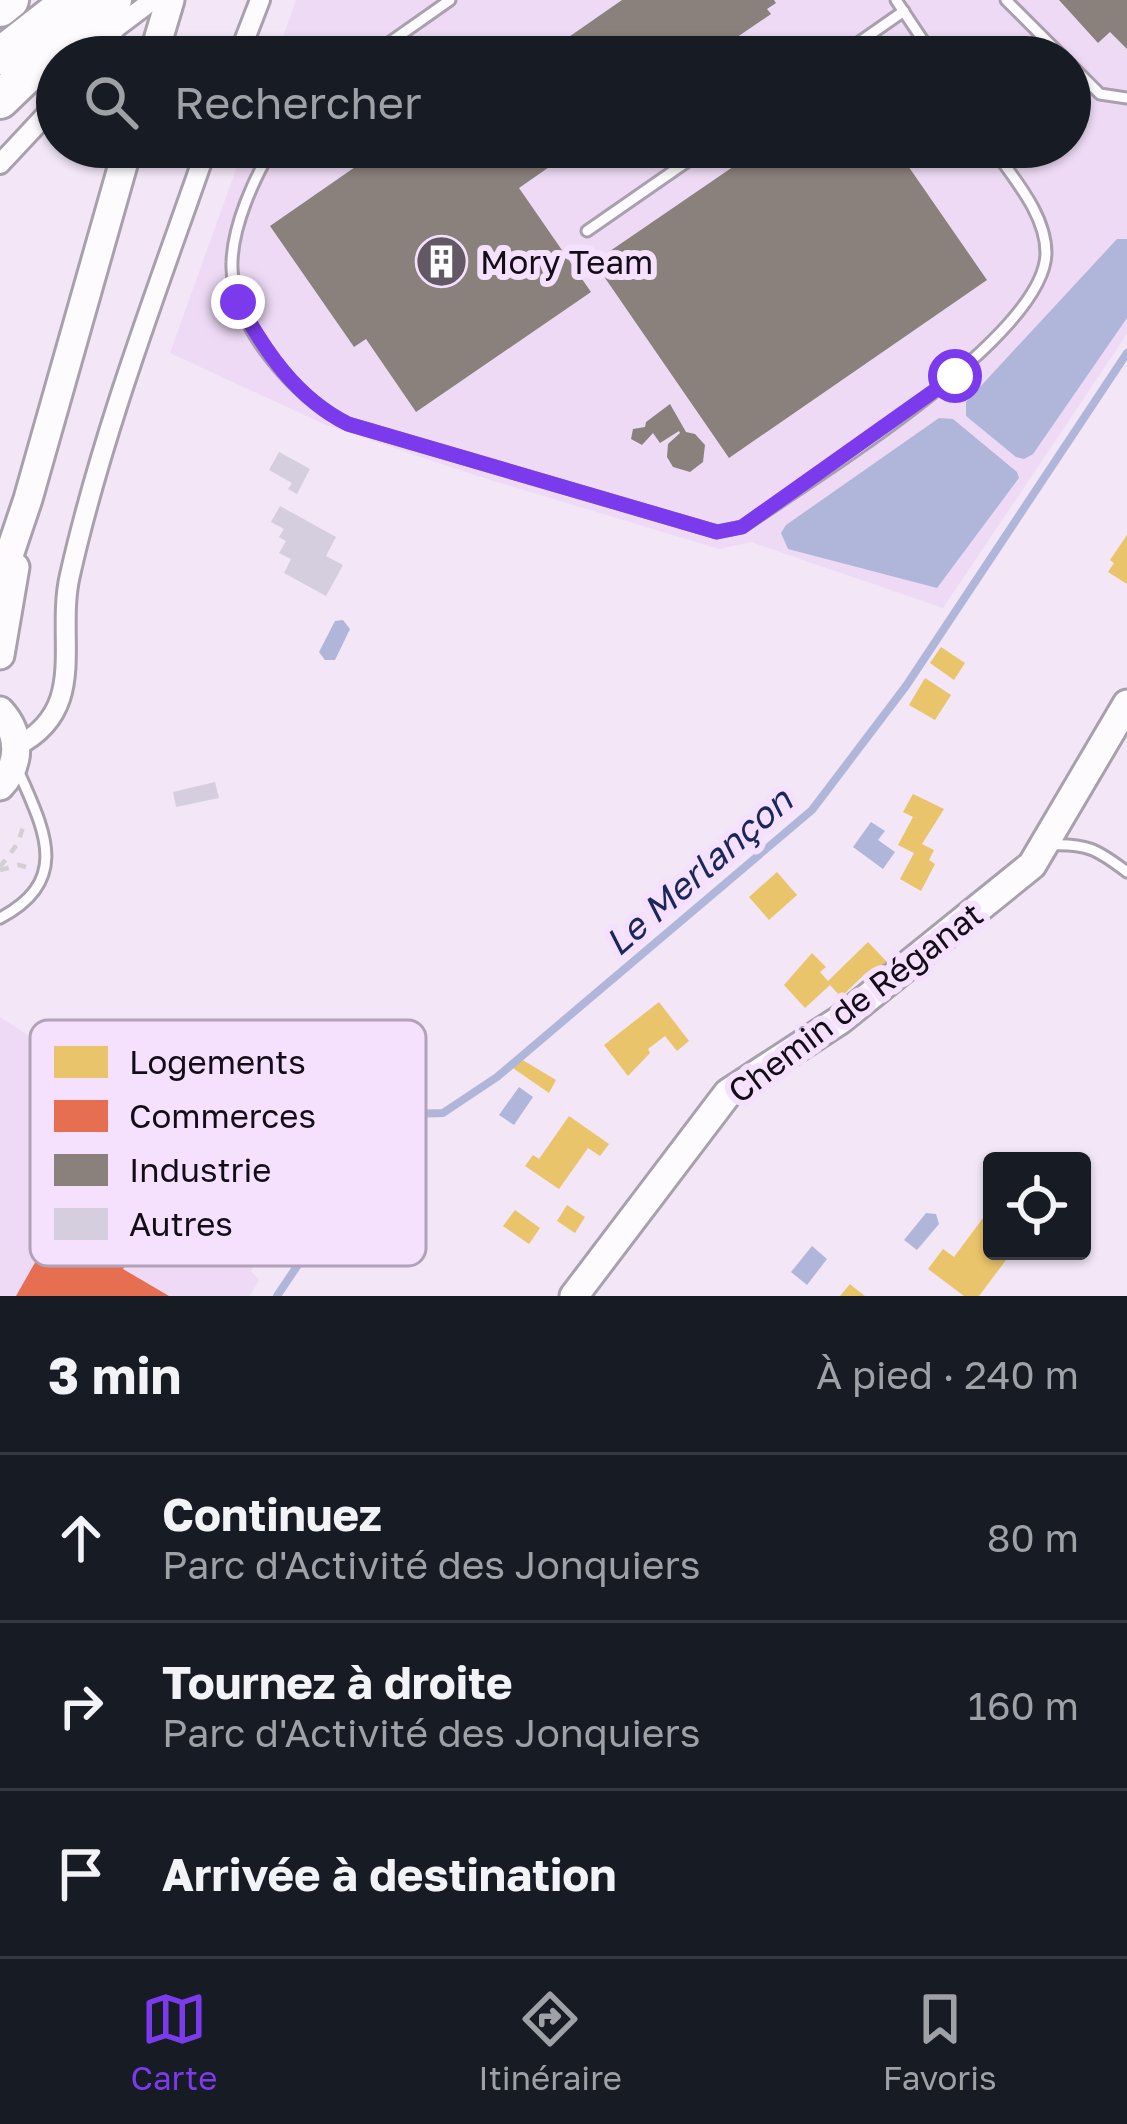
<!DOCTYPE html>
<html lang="fr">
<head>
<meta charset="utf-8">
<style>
  :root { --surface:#171b24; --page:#242831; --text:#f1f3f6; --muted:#9ea1a6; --line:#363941; --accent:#7c3aed }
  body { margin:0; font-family:"Golos Text",sans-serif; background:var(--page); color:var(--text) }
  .controls { position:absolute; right:36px; bottom:36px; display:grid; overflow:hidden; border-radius:12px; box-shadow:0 3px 9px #0004 }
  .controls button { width:108px; height:108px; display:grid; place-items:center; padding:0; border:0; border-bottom:3px solid var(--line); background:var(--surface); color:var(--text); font:60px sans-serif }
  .stop { position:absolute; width:36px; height:36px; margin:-27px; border:9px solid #7c3aed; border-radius:50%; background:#fff }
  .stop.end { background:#7c3aed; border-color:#fff; box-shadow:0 3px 12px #0008 }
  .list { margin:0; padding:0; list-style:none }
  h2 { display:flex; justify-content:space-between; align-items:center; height:156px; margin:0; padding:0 48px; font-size:51px }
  h2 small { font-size:39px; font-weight:400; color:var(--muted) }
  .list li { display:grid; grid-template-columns:78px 1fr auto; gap:36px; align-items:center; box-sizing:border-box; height:168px; padding:0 48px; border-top:3px solid var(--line) }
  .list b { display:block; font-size:45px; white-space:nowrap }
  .list p { margin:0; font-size:39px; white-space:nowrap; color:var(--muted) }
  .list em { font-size:39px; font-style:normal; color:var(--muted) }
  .icon { flex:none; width:66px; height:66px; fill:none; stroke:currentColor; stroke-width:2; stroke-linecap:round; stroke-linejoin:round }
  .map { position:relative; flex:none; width:1127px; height:1296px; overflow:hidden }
  .search { position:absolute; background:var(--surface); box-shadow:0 3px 9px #0004; left:36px; right:36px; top:36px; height:132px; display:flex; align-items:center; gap:30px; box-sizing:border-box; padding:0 42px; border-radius:66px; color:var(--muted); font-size:45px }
  .sheet { height:660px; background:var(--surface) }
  nav { display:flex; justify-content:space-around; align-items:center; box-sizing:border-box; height:168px; border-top:3px solid var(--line); background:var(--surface); font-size:33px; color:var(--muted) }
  nav a { display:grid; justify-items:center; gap:6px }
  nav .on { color:var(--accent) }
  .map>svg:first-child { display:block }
</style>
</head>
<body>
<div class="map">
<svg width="1127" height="1296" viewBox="0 0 1127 1296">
  <rect width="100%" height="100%" fill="#f2e6f7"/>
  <path fill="#eedaf5" d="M 296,0 L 1127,0 L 1127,334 L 943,608 L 751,542 L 719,549 L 474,475 L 326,425 L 170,353 L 244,147 L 1070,147 L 1070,57 L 276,57 Z
    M 0,1017 L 292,1208 L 251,1271 L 259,1280 L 250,1296 L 0,1296 Z"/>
  <path fill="#b0b6d9" d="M 1117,239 L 1127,239 L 1127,318 L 1033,454 L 1024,459 L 1016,457 L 966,416 L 966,402 Z
    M 939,418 L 953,419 L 1017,472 L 1019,478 L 937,588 L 788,549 L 781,533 L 786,525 Z
    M 343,620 L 350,629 L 335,660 L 325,660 L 319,652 L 335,621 Z
    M 871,822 L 885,831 L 878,840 L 895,852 L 883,869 L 853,847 Z
    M 519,1087 L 533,1097 L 514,1125 L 499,1115 Z
    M 926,1213 L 936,1214 L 939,1224 L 917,1250 L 904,1240 Z
    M 812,1246 L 827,1259 L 807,1285 L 791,1272 Z"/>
  <path fill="#e9c46a" d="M 1127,535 L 1127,584 L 1108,572 L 1114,563 L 1110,560 Z
    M 941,647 L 965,663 L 954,680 L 930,663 Z
    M 925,678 L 951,695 L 935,720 L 909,705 Z
    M 913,794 L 944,809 L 922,844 L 934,850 L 929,860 L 935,864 L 921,891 L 900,879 L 914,853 L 898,845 L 913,817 L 903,812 Z
    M 777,872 L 797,895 L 769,920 L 749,897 Z
    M 868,942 L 887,962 L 870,978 L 866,973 L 841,997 L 830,985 L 805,1008 L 784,985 L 812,953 L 826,967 L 820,972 L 828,981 Z
    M 659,1002 L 689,1041 L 677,1051 L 665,1036 L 648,1049 L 650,1053 L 628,1076 L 604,1045 Z
    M 521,1059 L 556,1080 L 549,1093 L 510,1066 Z
    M 569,1116 L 609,1144 L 600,1156 L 588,1148 L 559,1189 L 525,1166 L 533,1155 L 539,1159 Z
    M 567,1205 L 585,1217 L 575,1233 L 557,1221 Z
    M 515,1210 L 540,1228 L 529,1244 L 503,1226 Z
    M 983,1218 L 992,1225 L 992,1240 L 987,1246 L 1009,1256 L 979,1296 L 964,1296 L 928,1269 L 943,1249 L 954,1257 Z
    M 850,1284 L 856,1289 L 865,1296 L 840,1296 Z"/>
  <path fill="#e76f51" d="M 62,1215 L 132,1254 L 123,1269 L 169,1296 L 16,1296 Z"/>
  <path fill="#8a817c" d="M 622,0 L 774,0 L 776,3 L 767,9 L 771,14 L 708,57 L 540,57 Z
    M 1059,0 L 1127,0 L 1127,49 L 1110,32 L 1098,43 Z
    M 384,147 L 578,147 L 519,188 L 591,292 L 416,412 L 366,339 L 354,347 L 270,226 Z
    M 762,147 L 895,147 L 987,280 L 729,458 L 594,262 Z
    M 670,404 L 686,432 L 695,434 L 705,445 L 703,462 L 690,472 L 673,467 L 667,457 L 668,444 L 680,433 L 679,431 L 660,443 L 653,433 L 642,445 L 631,439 L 633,429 L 645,427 L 646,422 Z"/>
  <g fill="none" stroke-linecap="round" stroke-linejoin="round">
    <path stroke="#b0b6d9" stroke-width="8" d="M 277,1296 L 320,1232 L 410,1114 L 443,1113 L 497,1077 L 812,810 L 906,686 L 1127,353"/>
  </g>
  <path fill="#d5cedf" d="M 279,452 L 310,469 L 297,494 L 288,489 L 292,483 L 269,470 Z
    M 280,506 L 336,537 L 326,556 L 343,565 L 326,596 L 284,573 L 291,559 L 279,553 L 286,541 L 279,537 L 284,529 L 271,522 Z
    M 215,782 L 219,798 L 176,807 L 173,792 Z"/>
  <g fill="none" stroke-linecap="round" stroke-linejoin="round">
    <defs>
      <path id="lane" d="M 896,0 L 934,57
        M 1006,0 L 1063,57
        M 369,57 L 450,0
        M 838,57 L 904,11
        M 1070,64 L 1100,94 L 1127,98
        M 273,147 C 254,178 233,225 232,262 C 229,323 296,399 348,424 L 717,532 L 742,527 C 810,480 1045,337 1046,253 C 1046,214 1013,178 992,147
        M 587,231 L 708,147
        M 1048,845 C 1086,843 1097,849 1127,872
        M 0,918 C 73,880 43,828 18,770"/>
      <path id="street" d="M 89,57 L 117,27 L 153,0
        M 238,57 L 260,0
        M 0,164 L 57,103
        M 17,746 C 90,709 55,639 70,575 C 103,429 158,288 207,147"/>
      <path id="secondary" d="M 153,57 L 170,0
        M 0,582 L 28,499 L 128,147
        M 0,655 L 15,567
        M 0,711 C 21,734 21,764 0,786
        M 574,1296 L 728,1093 L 840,1020 L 1032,865 L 1127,704"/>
      <path id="highway" d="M 0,8 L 10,0
        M 0,56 L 72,0
        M 0,100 L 51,51 L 113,0"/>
    </defs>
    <use href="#lane" stroke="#a8a0ac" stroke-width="15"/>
    <use href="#street" stroke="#a8a0ac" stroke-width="24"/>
    <use href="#secondary" stroke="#a8a0ac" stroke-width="33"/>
    <use href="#highway" stroke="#a8a0ac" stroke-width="42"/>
    <path stroke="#d3cfd3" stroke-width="4.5" stroke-dasharray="9 9" stroke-linecap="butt" d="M 0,867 L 18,843 L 23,827
      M 0,870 L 19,865 L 29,868"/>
    <use href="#lane" stroke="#fdfbfe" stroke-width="9"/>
    <use href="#street" stroke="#fdfbfe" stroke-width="18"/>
    <use href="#secondary" stroke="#fdfbfe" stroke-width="27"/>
    <use href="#highway" stroke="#fdfbfe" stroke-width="36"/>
  </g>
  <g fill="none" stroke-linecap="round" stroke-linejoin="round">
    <path stroke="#7c3aed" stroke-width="15" d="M 238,302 C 265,351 296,398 348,424 L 717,532 L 742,527 L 955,376"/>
  </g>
  <defs>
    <symbol id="building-disc" viewBox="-11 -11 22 22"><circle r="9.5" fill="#625965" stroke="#f5e0fd"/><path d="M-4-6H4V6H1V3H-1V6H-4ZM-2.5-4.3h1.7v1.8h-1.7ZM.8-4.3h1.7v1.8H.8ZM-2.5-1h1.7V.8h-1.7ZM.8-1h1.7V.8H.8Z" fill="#fff"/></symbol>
  </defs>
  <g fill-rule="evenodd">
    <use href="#building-disc" x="412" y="232" width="59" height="59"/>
  </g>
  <g text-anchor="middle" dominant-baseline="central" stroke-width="12" stroke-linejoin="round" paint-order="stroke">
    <g font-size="33" fill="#140d17" stroke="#f5e0fd" text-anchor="start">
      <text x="480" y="261">Mory Team</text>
    </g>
    <g font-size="33" fill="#140d17" stroke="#f5e0fd">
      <text transform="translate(855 1002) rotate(-37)">Chemin de Réganat</text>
    </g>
    <g font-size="36" font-style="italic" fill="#1b275a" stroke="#f5e0fd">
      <text transform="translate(698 871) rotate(-41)">Le Merlançon</text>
    </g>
  </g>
  <rect x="30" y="1020" width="396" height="246" rx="18" fill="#f5e0fd" stroke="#b2a1b8" stroke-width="3"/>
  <rect x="54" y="1046" width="54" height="32" fill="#e9c46a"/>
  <rect x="54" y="1100" width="54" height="32" fill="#e76f51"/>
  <rect x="54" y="1154" width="54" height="32" fill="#8a817c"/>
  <rect x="54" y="1208" width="54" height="32" fill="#d5cedf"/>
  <g font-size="33" fill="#140d17">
    <text x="129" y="1074">Logements</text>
    <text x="129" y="1128">Commerces</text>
    <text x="129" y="1182">Industrie</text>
    <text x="129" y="1236">Autres</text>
  </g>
</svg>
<div class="controls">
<button><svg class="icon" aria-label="locate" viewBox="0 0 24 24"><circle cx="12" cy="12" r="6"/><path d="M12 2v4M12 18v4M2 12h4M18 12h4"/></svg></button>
</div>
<div class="stop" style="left:955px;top:376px"></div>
<div class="stop end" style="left:238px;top:302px"></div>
<div class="search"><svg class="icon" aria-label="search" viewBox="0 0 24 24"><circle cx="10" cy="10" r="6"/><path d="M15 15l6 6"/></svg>Rechercher</div>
</div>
<section class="sheet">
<h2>3 min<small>À pied · 240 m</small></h2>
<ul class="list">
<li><svg class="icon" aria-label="ahead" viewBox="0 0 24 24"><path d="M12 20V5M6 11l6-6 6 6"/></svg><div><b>Continuez</b><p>Parc d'Activité des Jonquiers</p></div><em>80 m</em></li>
<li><svg class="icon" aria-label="right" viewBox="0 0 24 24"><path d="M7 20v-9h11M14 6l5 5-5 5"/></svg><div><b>Tournez à droite</b><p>Parc d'Activité des Jonquiers</p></div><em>160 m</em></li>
<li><svg class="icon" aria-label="arrive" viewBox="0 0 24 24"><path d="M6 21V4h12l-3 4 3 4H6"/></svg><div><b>Arrivée à destination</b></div></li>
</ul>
</section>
<nav>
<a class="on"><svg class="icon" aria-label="map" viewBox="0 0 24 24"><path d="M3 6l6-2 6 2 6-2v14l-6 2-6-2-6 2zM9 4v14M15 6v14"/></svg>Carte</a>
<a><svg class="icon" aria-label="directions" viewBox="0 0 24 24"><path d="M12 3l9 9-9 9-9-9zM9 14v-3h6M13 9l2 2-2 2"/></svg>Itinéraire</a>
<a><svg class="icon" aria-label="saved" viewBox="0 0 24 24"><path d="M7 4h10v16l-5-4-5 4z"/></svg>Favoris</a>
</nav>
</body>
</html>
